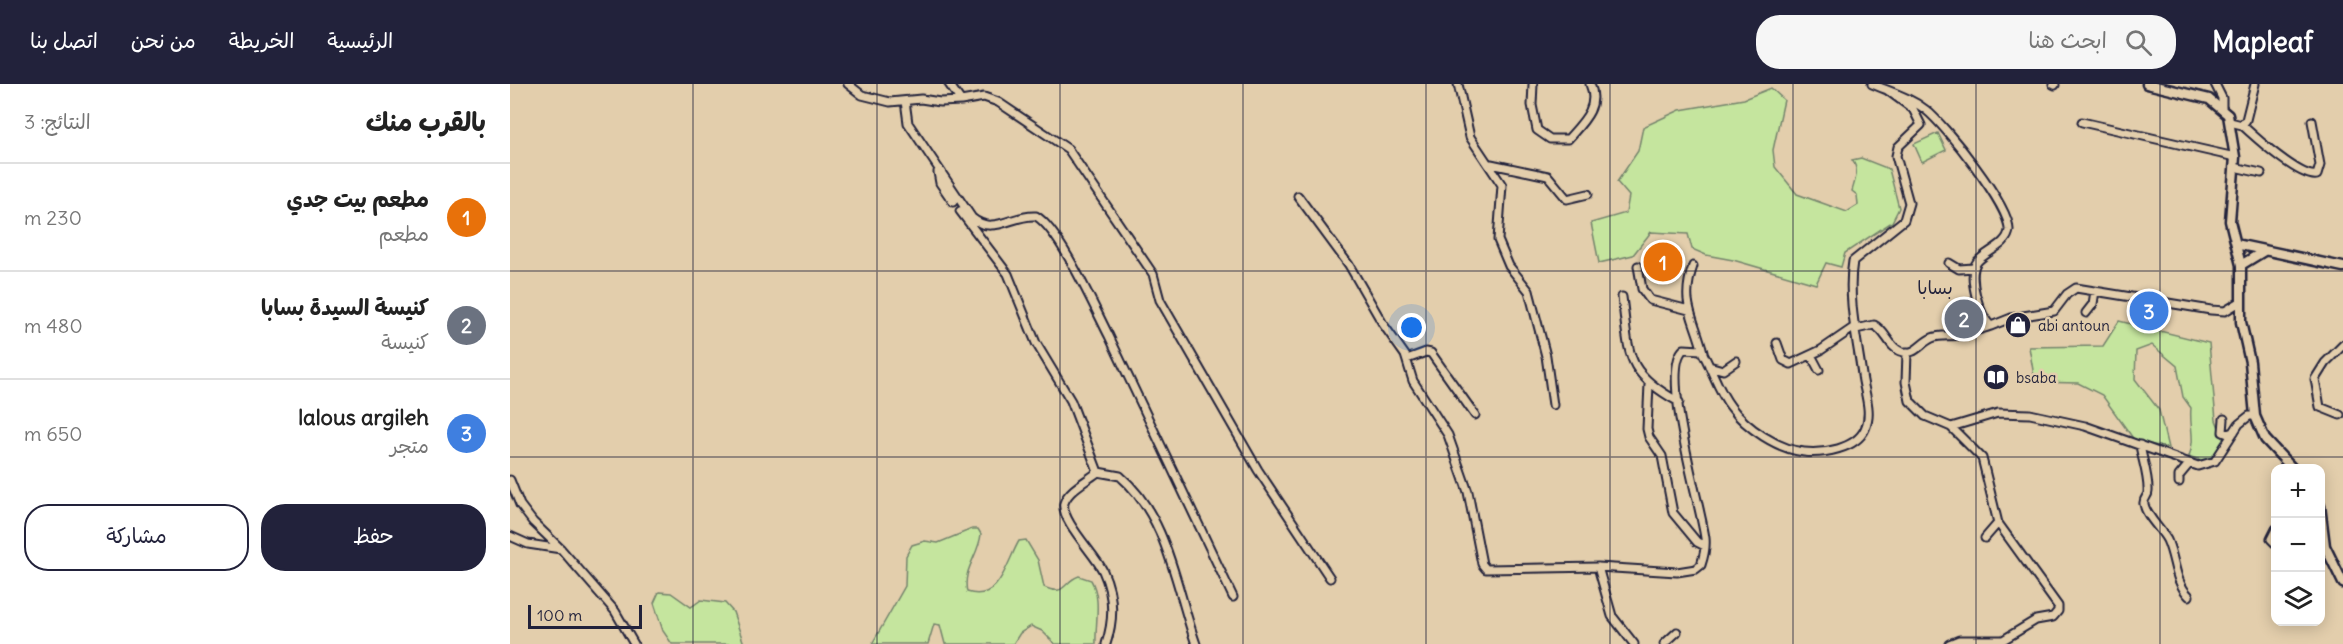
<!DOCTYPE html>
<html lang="ar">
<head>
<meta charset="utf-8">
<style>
  :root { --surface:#fff; --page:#f6f6f6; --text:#222; --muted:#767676; --line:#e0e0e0; --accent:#22223b }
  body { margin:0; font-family:Delius,"Playpen Sans Arabic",sans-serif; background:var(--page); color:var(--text); direction:rtl }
  .controls { position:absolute; right:18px; bottom:18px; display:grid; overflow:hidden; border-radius:12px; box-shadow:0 3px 15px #0003 }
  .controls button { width:54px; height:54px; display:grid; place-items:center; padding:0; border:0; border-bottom:2px solid var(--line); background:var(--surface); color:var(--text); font:30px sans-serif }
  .scale { position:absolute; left:18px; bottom:15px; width:114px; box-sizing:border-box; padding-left:6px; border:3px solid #22223b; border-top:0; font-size:16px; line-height:21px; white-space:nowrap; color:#22223b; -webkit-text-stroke:4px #e3ceac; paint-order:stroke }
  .you { position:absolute; left:902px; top:244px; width:21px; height:21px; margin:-15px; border:4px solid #fff; border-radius:50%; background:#1a73e8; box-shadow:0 0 0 9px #1a73e833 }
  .badge { display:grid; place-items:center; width:39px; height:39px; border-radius:50%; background:var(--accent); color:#fff; font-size:20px; font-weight:700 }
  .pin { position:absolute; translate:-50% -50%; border:3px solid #fff; box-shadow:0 2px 6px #0006 }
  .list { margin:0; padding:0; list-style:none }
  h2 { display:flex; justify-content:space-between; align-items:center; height:78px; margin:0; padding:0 24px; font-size:26px }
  h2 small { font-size:20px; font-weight:400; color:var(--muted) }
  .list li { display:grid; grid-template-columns:39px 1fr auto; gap:18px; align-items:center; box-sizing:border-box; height:108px; padding:0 24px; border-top:2px solid var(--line) }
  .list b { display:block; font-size:22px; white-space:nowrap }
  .list p { margin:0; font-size:20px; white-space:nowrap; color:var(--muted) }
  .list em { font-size:20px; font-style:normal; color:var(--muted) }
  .actions { display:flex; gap:12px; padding:18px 24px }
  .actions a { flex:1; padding:14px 0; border:2px solid var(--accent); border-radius:24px; text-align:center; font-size:21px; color:var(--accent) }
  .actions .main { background:var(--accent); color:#fff }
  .icon { flex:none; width:33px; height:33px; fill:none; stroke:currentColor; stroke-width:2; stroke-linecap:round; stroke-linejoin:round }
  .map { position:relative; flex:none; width:1833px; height:560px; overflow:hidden; direction:ltr }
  header { display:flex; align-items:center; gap:36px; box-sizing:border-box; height:84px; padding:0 30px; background:var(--accent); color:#fff }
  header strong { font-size:28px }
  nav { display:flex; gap:33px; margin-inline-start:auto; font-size:21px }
  .search { width:420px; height:54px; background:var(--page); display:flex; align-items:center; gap:15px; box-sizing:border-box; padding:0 21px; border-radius:24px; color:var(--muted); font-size:22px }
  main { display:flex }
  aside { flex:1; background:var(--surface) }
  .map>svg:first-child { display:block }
</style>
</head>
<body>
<header>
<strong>Mapleaf</strong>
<div class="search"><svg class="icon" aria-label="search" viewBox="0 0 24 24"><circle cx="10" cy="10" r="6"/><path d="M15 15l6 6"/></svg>ابحث هنا</div>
<nav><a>الرئيسية</a><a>الخريطة</a><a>من نحن</a><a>اتصل بنا</a></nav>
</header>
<main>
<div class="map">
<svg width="1833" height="560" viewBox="0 0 1833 560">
  <rect width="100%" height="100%" fill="#e3ceac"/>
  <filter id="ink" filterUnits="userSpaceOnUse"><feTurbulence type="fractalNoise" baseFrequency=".0167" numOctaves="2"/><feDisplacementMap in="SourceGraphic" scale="12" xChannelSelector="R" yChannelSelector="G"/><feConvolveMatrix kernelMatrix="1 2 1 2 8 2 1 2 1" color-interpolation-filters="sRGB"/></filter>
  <g filter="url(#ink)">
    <path fill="#c5e59e" stroke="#74846c" stroke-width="1.5" d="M 1261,4 L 1274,16 L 1263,66 L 1265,83 L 1287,110 L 1337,128 L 1348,121 L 1347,111 L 1342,107 C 1345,96 1350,86 1342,76 L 1351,74 L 1379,85 L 1389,124 L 1382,138 L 1335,169 L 1331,183 L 1316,179 L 1306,200 L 1223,176 L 1196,171 L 1182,165 L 1178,150 L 1141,148 L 1123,171 L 1089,179 L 1081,139 L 1116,129 L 1119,112 L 1107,98 L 1128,67 L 1133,43 L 1170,26 L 1234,15 Z
      M 1428,49 L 1436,66 L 1412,78 L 1404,60 Z
      M 1609,237 L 1699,259 L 1706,336 L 1714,357 C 1709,373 1695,380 1679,372 C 1686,355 1679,342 1681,324 L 1673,313 L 1667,282 L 1642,261 L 1626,267 L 1625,295 L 1649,326 L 1658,364 L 1625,357 L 1592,311 L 1568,299 L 1525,298 L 1519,263 L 1593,262 Z
      M 462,445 L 468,445 L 471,450 C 469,471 452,486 457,508 C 490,519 497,477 509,457 L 516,456 L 528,476 L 534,503 C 556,513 552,498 569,492 L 581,496 C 592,515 585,539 586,560 L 545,560 L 532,547 L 521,542 L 510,549 L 503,560 L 435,560 L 430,541 L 424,540 L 418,560 L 362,560 L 395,502 L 396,472 L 402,461 L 415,457 L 428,459 Z
      M 149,508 L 161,509 L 181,523 L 191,516 L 215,519 L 223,528 L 234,560 L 162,560 L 153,547 L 144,519 Z"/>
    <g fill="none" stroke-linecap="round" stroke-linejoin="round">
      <defs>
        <path id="minor" d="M 338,0 L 352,11 L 380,18 L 411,15 L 430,18 L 451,17 L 439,0
          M 948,0 L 960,53 L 992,101 L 988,156 L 999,182 L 1019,207 L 1036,272 L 1043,321
          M 1023,0 L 1022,21 L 1027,46 L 1040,55 L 1058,55 C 1073,38 1090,23 1080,0
          M 1362,0 C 1381,8 1399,13 1416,26 C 1435,41 1500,122 1499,146 C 1498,161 1476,167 1467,178 C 1457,191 1469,232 1481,242 L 1501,234 L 1544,227 L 1557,210 L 1566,204 L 1701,226 L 1715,227 L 1730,218
          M 1543,0 L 1545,1
          M 1705,0 L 1712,14 L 1712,23
          M 395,17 L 398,39 L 462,134 C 483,152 503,130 526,132 C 550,146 585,225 599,252 C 641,339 682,426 723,513
          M 451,17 L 474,13 L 488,18 L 558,65 L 643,190 L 650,216 L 748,386 L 820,494
          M 1572,38 L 1725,73
          M 1720,38 L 1732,41 L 1736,36 L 1745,0
          M 1732,41 C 1745,53 1791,95 1807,91 L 1810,81 L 1802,37
          M 981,80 L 1038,92 L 1057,115 L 1078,110
          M 1724,83 L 1751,89
          M 428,88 L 430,99 L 443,118
          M 788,112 L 839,181 L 873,240 L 895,271 L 903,297 L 938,351 L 958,408 L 972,480 L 976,485 L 1088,483 L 1167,488 L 1186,485 L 1191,481 C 1194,472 1196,463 1195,454 C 1191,422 1149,285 1174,265 L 1191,266 C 1202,284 1208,307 1221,323 C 1236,344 1268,365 1294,368 C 1313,370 1346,365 1355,345 C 1363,328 1354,308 1352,291 C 1347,255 1337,213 1343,177 L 1394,136 L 1399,119 L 1386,72 L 1388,63 L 1411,41 L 1403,25 L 1377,6
          M 450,127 L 498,190 L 526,259 L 561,317 L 588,388 L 610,392 C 658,433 666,504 686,560
          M 1439,179 L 1449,185 L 1464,184
          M 1128,182 L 1132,205 L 1140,216 L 1179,226
          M 1183,182 C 1170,220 1184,232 1193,268
          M 1112,213 C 1120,271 1113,287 1169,318
          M 1576,229 L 1583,220 L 1585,207
          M 1346,245 L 1364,241 C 1376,247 1379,263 1390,267 C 1405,273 1410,259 1422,254 C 1431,250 1441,253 1450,251 C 1461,249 1471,245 1481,242
          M 1267,259 L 1273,276 L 1281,280 L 1311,266 L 1346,242
          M 1397,268 L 1396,298 L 1400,317 L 1415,332 L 1441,343 L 1488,329 L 1520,330 L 1575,342 L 1688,382 L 1705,377 L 1729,340 L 1739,332 L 1745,332
          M 1301,271 L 1309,286
          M 897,275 L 916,268 L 921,269 L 965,331
          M 1199,282 L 1213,286 L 1226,277
          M 1139,300 L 1137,345 L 1139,353 L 1152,372 L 1163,429 L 1187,458 L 1195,462
          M 1830,331 L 1810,323 L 1805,295 L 1815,279 L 1833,261
          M 1714,335 L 1713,348 L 1718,350 L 1724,348
          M 1630,361 C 1632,375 1639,393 1638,408 C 1638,413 1633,414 1634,420 C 1636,432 1651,445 1657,456 C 1666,476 1664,497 1679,512
          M 588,388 C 578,396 558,406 554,419 C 550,436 585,470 593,487 C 604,511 604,536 596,560
          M 0,396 L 10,421 L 23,438 L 51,465 L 105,527 L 124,560
          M 1669,398 L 1669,392 L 1679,380
          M 1766,445 L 1761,455 L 1766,460
          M 0,452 L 18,460 L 51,465
          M 1475,454 L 1488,439
          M 1088,483 L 1102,532 L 1124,560
          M 1154,560 L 1167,548
          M 1439,560 L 1449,556 L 1493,556 L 1526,536 L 1543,533 L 1548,527 L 1548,522 L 1488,439 L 1472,374 L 1441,343"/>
        <path id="tertiary" d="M 1637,0 L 1699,15 L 1718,31 L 1725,73 L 1720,137 L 1731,181 L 1731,238 L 1740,278 L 1745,332 L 1755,355 L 1782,384
          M 1726,160 L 1833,183
          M 1731,181 L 1754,167
          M 1810,422 L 1815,462 L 1833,499"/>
      </defs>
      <use href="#minor" stroke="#22223b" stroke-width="11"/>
      <use href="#tertiary" stroke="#22223b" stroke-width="13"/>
      <use href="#minor" stroke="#e3ceac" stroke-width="7"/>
      <use href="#tertiary" stroke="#e3ceac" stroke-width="8"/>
    </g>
  </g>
  <path fill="none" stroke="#22223b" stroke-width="1.5" stroke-opacity="0.55" d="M 183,0 L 183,560M 367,0 L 367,560M 550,0 L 550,560M 733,0 L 733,560M 916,0 L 916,560M 1100,0 L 1100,560M 1283,0 L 1283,560M 1466,0 L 1466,560M 1650,0 L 1650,560M 0,187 L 1833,187M 0,373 L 1833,373"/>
  <defs>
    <symbol id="shop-disc" viewBox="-11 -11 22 22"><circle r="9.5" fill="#22223b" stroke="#e3ceac"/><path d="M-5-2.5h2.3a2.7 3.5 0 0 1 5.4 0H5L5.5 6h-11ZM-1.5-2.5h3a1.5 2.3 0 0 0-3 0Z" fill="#fff"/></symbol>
    <symbol id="library-disc" viewBox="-11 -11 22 22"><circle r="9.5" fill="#22223b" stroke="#e3ceac"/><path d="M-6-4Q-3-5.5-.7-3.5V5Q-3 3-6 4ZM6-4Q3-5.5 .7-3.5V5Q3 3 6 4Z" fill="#fff"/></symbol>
  </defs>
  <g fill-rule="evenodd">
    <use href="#shop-disc" x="1493" y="226" width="30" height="30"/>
    <use href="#library-disc" x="1471" y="278" width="30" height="30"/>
  </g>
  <g text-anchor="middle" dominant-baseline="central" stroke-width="5" stroke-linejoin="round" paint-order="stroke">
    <g font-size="15" fill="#22223b" stroke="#e3ceac" text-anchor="start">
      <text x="1528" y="241">abi antoun</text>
      <text x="1506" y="293">bsaba</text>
    </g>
    <g font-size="18" fill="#22223b" stroke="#e3ceac">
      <text x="1425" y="203">بسابا</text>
    </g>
  </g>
</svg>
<div class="controls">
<button>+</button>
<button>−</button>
<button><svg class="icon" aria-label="layers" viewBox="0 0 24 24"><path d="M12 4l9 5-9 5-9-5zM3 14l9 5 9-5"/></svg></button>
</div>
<div class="scale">100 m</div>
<div class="you"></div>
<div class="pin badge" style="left:1153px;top:178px;background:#e8710a">1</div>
<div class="pin badge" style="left:1454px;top:235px;background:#6b7280">2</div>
<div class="pin badge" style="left:1639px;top:227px;background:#3f7fe0">3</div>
</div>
<aside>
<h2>بالقرب منك<small>النتائج: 3</small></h2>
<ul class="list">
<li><span class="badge" style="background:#e8710a">1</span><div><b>مطعم بيت جدي</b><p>مطعم</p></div><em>230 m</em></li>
<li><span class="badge" style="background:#6b7280">2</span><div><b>كنيسة السيدة بسابا</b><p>كنيسة</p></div><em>480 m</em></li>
<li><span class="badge" style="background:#3f7fe0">3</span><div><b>lalous argileh</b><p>متجر</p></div><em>650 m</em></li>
</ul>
<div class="actions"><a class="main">حفظ</a><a>مشاركة</a></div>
</aside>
</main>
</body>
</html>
